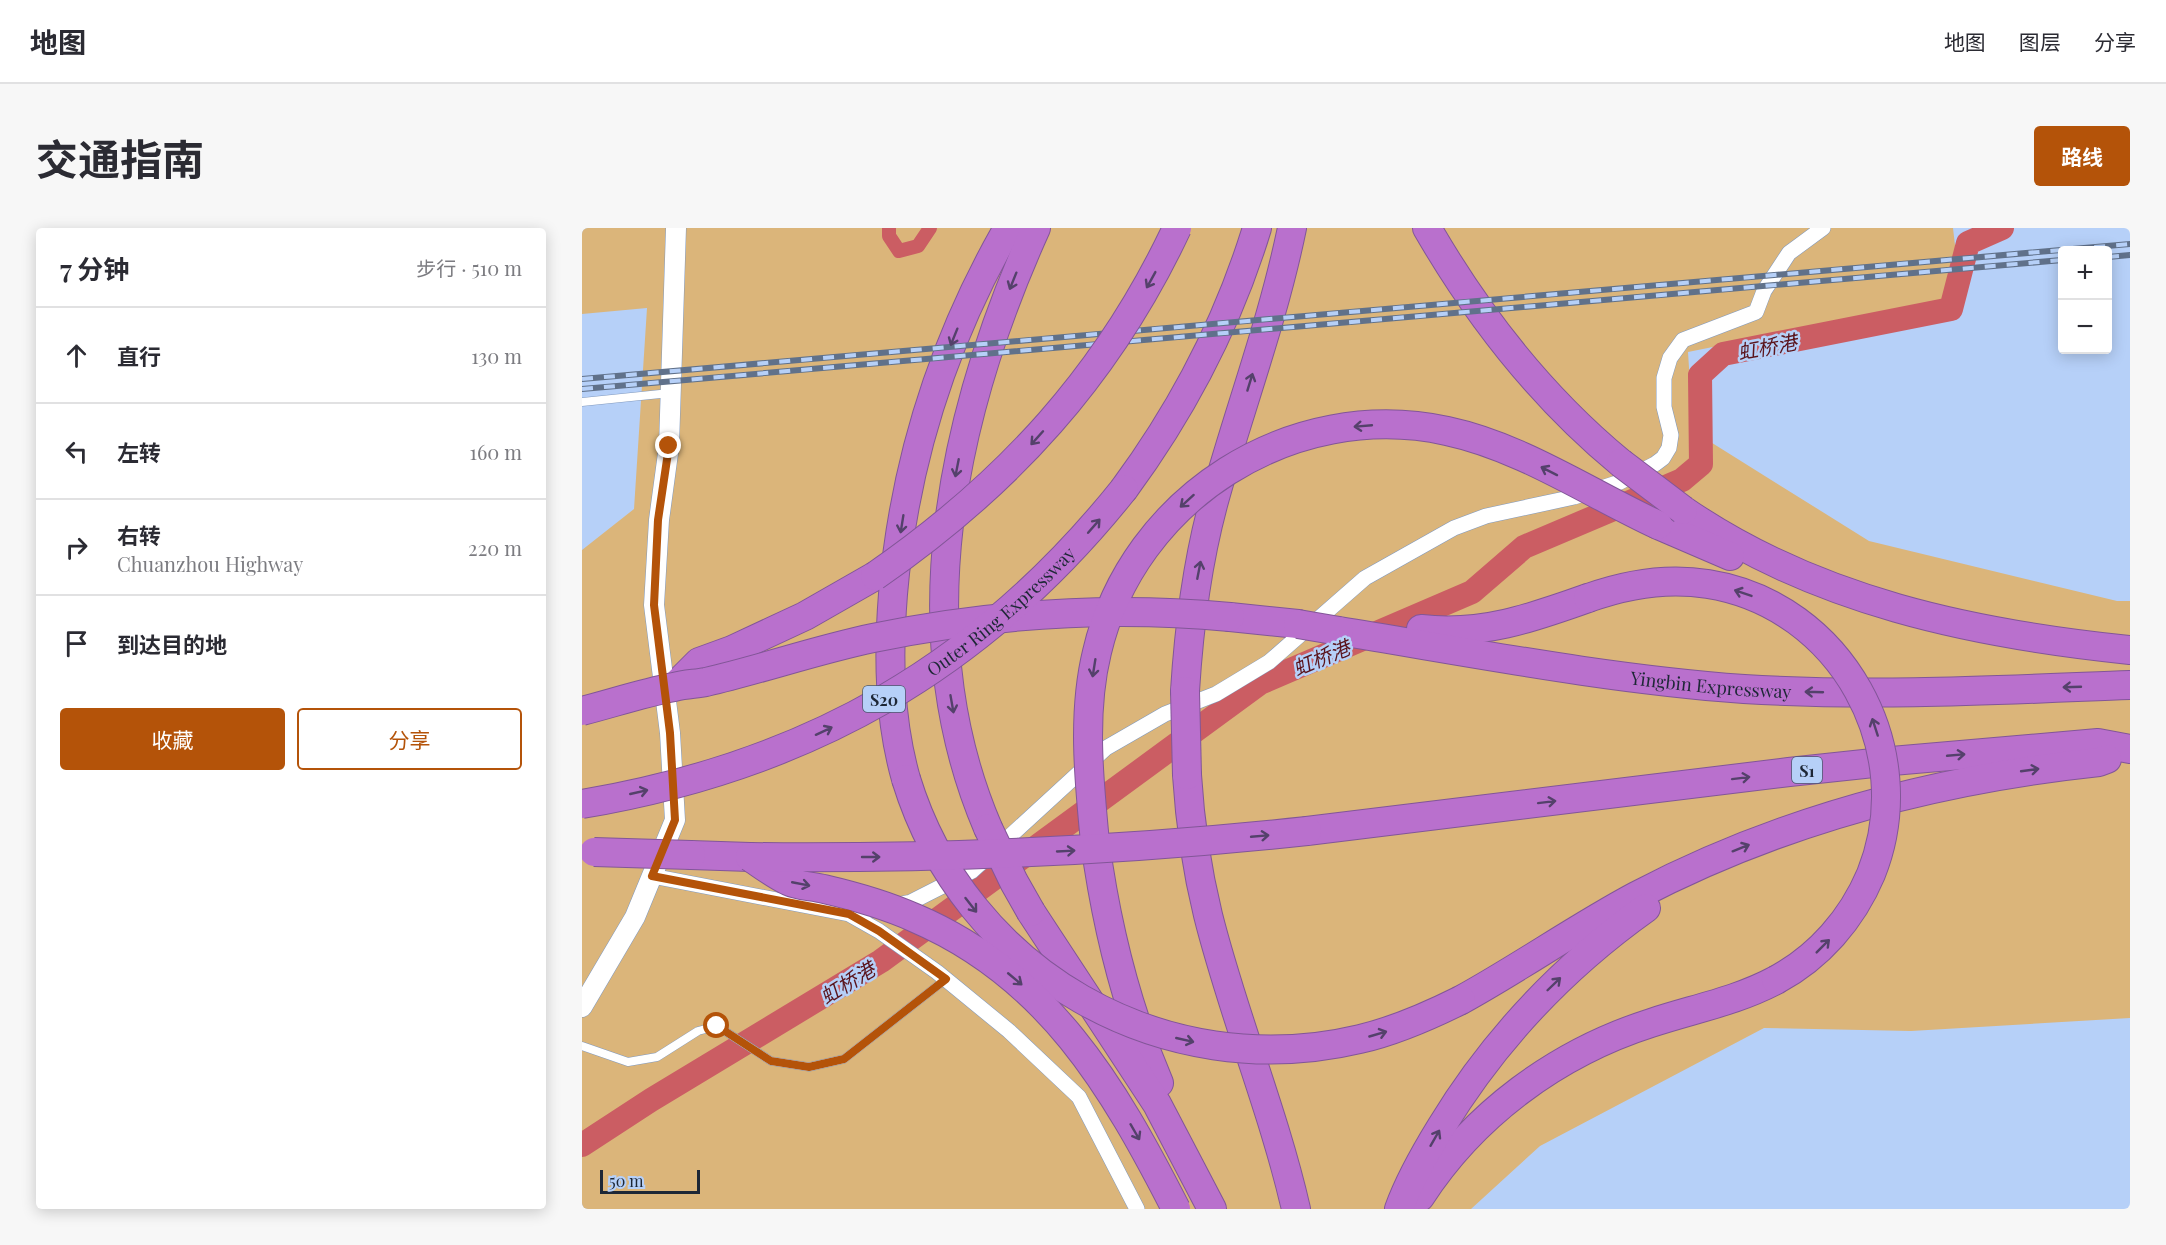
<!DOCTYPE html>
<html lang="zh">
<head>
<meta charset="utf-8">
<style>
  :root { --surface:#fff; --page:#f7f7f7; --text:#2b2b33; --muted:#7c7c81; --line:#e1e1e2; --accent:#b45309 }
  body { margin:0; font-family:"Playfair Display","Noto Sans SC",serif; background:var(--page); color:var(--text) }
  .controls { position:absolute; right:18px; top:18px; display:grid; overflow:hidden; border-radius:6px; box-shadow:0 3px 15px #0003 }
  .controls button { width:54px; height:54px; display:grid; place-items:center; padding:0; border:0; border-bottom:2px solid var(--line); background:var(--surface); color:var(--text); font:30px sans-serif }
  .scale { position:absolute; left:18px; bottom:15px; width:100px; box-sizing:border-box; padding-left:6px; border:3px solid #1d2736; border-top:0; font-size:16px; line-height:21px; white-space:nowrap; color:#1d2736; -webkit-text-stroke:4px #b6d0f8; paint-order:stroke }
  .stop { position:absolute; width:18px; height:18px; margin:-14px; border:4px solid #b45309; border-radius:50%; background:#fff }
  .stop.end { background:#b45309; border-color:#fff; box-shadow:0 2px 6px #0008 }
  .list { margin:0; padding:0; list-style:none }
  h2 { display:flex; justify-content:space-between; align-items:center; height:78px; margin:0; padding:0 24px; font-size:26px }
  h2 small { font-size:20px; font-weight:400; color:var(--muted) }
  .list li { display:grid; grid-template-columns:39px 1fr auto; gap:18px; align-items:center; box-sizing:border-box; height:96px; padding:0 24px; border-top:2px solid var(--line) }
  .list b { display:block; font-size:22px; white-space:nowrap }
  .list p { margin:0; font-size:20px; white-space:nowrap; color:var(--muted) }
  .list em { font-size:20px; font-style:normal; color:var(--muted) }
  .actions { display:flex; gap:12px; padding:18px 24px }
  .actions a { flex:1; padding:14px 0; border:2px solid var(--accent); border-radius:6px; text-align:center; font-size:21px; color:var(--accent) }
  .actions .main { background:var(--accent); color:#fff }
  .icon { flex:none; width:33px; height:33px; fill:none; stroke:currentColor; stroke-width:2; stroke-linecap:round; stroke-linejoin:round }
  .map { position:relative; flex:none; width:1548px; height:981px; overflow:hidden; border-radius:6px }
  header { display:flex; align-items:center; gap:36px; box-sizing:border-box; height:84px; padding:0 30px; background:var(--surface); border-bottom:2px solid var(--line) }
  header strong { font-size:28px }
  nav { display:flex; gap:33px; margin-inline-start:auto; font-size:21px }
  .intro { display:flex; align-items:center; justify-content:space-between; box-sizing:border-box; height:144px; padding:0 36px }
  h1 { margin:0; font-size:42px }
  .button { padding:15px 27px; border-radius:6px; background:var(--accent); color:#fff; font-size:21px; font-weight:700 }
  main { display:flex; gap:36px; padding:0 36px }
  aside { flex:1; background:var(--surface); border-radius:6px; box-shadow:0 3px 15px #0003 }
  .map>svg:first-child { display:block }
</style>
</head>
<body>
<header>
<strong>地图</strong>
<nav><a>地图</a><a>图层</a><a>分享</a></nav>
</header>
<div class="intro"><h1>交通指南</h1><a class="button">路线</a></div>
<main>
<aside>
<h2>7 分钟<small>步行 · 510 m</small></h2>
<ul class="list">
<li><svg class="icon" aria-label="ahead" viewBox="0 0 24 24"><path d="M12 20V5M6 11l6-6 6 6"/></svg><div><b>直行</b></div><em>130 m</em></li>
<li><svg class="icon" aria-label="left" viewBox="0 0 24 24"><path d="M17 20v-9H6M10 6l-5 5 5 5"/></svg><div><b>左转</b></div><em>160 m</em></li>
<li><svg class="icon" aria-label="right" viewBox="0 0 24 24"><path d="M7 20v-9h11M14 6l5 5-5 5"/></svg><div><b>右转</b><p>Chuanzhou Highway</p></div><em>220 m</em></li>
<li><svg class="icon" aria-label="arrive" viewBox="0 0 24 24"><path d="M6 21V4h12l-3 4 3 4H6"/></svg><div><b>到达目的地</b></div></li>
</ul>
<div class="actions"><a class="main">收藏</a><a>分享</a></div>
</aside>
<div class="map">
<svg width="1548" height="981" viewBox="0 0 1548 981">
  <rect width="100%" height="100%" fill="#b6d0f8"/>
  <path fill="#dbb57a" d="M 0,0 L 1371,0 L 1379,69 L 1106,124 L 1111,203 L 1287,313 L 1535,373 L 1548,373 L 1548,790 L 1329,803 L 1182,800 L 958,918 L 889,981 L 0,981 L 0,322 L 52,281 L 65,80 L 0,86 Z"/>
  <g fill="none" stroke-linecap="round" stroke-linejoin="round">
    <path stroke="#cb5d63" stroke-width="14" d="M 307,0 L 307,8 L 317,23 L 336,18 L 348,0"/>
    <path stroke="#cb5d63" stroke-width="24" d="M 0,917 L 69,872 L 299,733 L 678,455 L 890,364 L 942,319 L 1100,252 L 1119,236 L 1118,147 L 1141,126 L 1369,81 L 1386,15 L 1420,0"/>
    <defs>
      <path id="service" d="M 0,174 L 88,165
        M 0,818 L 46,834 L 75,829 L 116,803 L 135,798 L 189,833 L 227,839 L 262,831 L 364,751"/>
      <path id="minor" d="M 70,648 L 267,686 L 329,674 L 390,643 L 524,520 L 583,486 L 634,466 L 687,434 L 783,350 L 872,300 L 904,288 L 992,269 L 1038,254 L 1073,236 L 1081,230 L 1087,220 L 1089,207 L 1082,179 L 1082,150 L 1088,130 L 1101,112 L 1174,84 L 1182,63 L 1207,25 L 1241,0
        M 267,686 L 297,703 L 355,744 L 427,803 L 497,869 L 555,981"/>
      <path id="tertiary" d="M 0,779 L 53,689 L 93,592 L 88,505 L 72,377 L 77,292 L 87,218 L 94,0"/>
      <g id="motorway">
        <path d="M 845,0 C 897,90 959,169 1039,235"/>
        <path d="M 542,261 C 601,181 646,95 675,0"/>
        <path d="M 1101,282 C 1233,373 1391,406 1548,422"/>
        <path d="M 1076,297 L 1148,328"/>
        <path d="M 648,389 L 716,396"/>
        <path d="M 839,401 C 899,408 950,390 1006,370"/>
        <path id="s1" d="M 757,403 C 892,425 1025,451 1162,461 C 1291,469 1419,462 1548,457"/>
        <path d="M 93,458 L 117,434 L 150,422 L 223,388 L 293,348"/>
        <path d="M 603,463 C 607,399 615,335 632,273 C 657,182 691,93 710,0"/>
        <path d="M 605,547 C 608,595 615,642 626,687 C 651,787 691,881 714,981"/>
        <path d="M 324,551 C 307,491 306,429 311,366 C 322,236 361,113 426,0"/>
        <path d="M 406,600 C 322,404 370,186 454,0"/>
        <path d="M 725,603 L 1207,544 L 1310,533 L 1516,515 L 1548,521"/>
        <path d="M 513,614 C 524,696 544,778 577,855"/>
        <path d="M 109,627 L 168,629"/>
        <path d="M 449,684 L 575,876 L 630,981"/>
        <path d="M 879,772 C 939,739 994,700 1054,668 C 1199,592 1356,551 1517,534 L 1525,531"/>
        <path d="M 838,969 C 892,886 975,825 1069,795 C 1111,781 1155,773 1194,752"/>
        <path d="M 817,981 C 827,953 843,925 859,899 C 912,812 981,739 1064,680"/>
      </g>
    </defs>
    <use href="#service" stroke="#8099be" stroke-width="9"/>
    <use href="#minor" stroke="#8099be" stroke-width="16"/>
    <use href="#tertiary" stroke="#8099be" stroke-width="21"/>
    <use href="#motorway" stroke="#825698" stroke-width="30"/>
    <use href="#service" stroke="#fff" stroke-width="8"/>
    <use href="#minor" stroke="#fff" stroke-width="15"/>
    <use href="#tertiary" stroke="#fff" stroke-width="20"/>
    <use href="#motorway" stroke="#b970cd" stroke-width="28"/>
    <defs>
      <path id="rail" d="M 1526,29 L 1548,27
        M 0,151 L 1548,16
        M 0,161 L 1480,32"/>
    </defs>
    <use href="#rail" stroke="#60718a" stroke-width="6"/>
    <use href="#rail" stroke="#b6d0f8" stroke-width="4" stroke-dasharray="11" stroke-linecap="butt"/>
    <defs>
      <g id="motorway-bridge">
        <path d="M 1039,235 L 1101,282"/>
        <path d="M 293,348 C 426,256 526,147 595,0"/>
        <path d="M 1006,370 C 1045,356 1084,349 1126,356 C 1259,377 1339,522 1289,646 C 1270,691 1237,729 1194,752"/>
        <path d="M 716,396 L 757,403"/>
        <path d="M 603,463 L 605,547"/>
        <path d="M 0,483 C 31,475 61,465 92,459 C 103,456 113,456 124,454 C 180,441 234,422 291,410 C 407,386 530,378 648,389"/>
        <path d="M 324,551 C 383,744 581,858 778,811 C 813,803 847,788 879,772"/>
        <path id="s2" d="M 0,576 C 225,538 399,440 542,261"/>
        <path d="M 406,600 L 432,654 L 449,684"/>
        <path d="M 513,614 C 507,552 500,485 515,424 C 551,270 710,169 865,203 C 940,219 1007,265 1076,297"/>
        <path d="M 12,624 L 109,627"/>
        <path d="M 168,629 C 180,637 193,647 206,653 C 216,658 230,658 242,661 C 272,668 304,677 333,690 C 466,747 531,858 594,981"/>
        <path d="M 168,629 C 354,631 540,623 725,603"/>
      </g>
    </defs>
    <use href="#motorway-bridge" stroke="#825698" stroke-width="30" stroke-linecap="butt"/>
    <use href="#motorway-bridge" stroke="#b970cd" stroke-width="28"/>
  </g>
  <defs><path id="oneway-shaft" d="M-6 0H5M1.5-3L5.5 0L1.5 3" fill="none" stroke-width="1.6" stroke-linecap="round" stroke-linejoin="round" transform="scale(1.5)"/></defs>
  <g stroke="#54416b">
    <use href="#oneway-shaft" transform="translate(569 52) rotate(119)"/>
    <use href="#oneway-shaft" transform="translate(431 53) rotate(112)"/>
    <use href="#oneway-shaft" transform="translate(372 109) rotate(112)"/>
    <use href="#oneway-shaft" transform="translate(668 154) rotate(-73)"/>
    <use href="#oneway-shaft" transform="translate(781 198) rotate(175)"/>
    <use href="#oneway-shaft" transform="translate(455 210) rotate(132)"/>
    <use href="#oneway-shaft" transform="translate(375 240) rotate(101)"/>
    <use href="#oneway-shaft" transform="translate(967 243) rotate(-153)"/>
    <use href="#oneway-shaft" transform="translate(605 273) rotate(138)"/>
    <use href="#oneway-shaft" transform="translate(320 296) rotate(99)"/>
    <use href="#oneway-shaft" transform="translate(512 298) rotate(-49)"/>
    <use href="#oneway-shaft" transform="translate(617 342) rotate(-79)"/>
    <use href="#oneway-shaft" transform="translate(1161 365) rotate(-161)"/>
    <use href="#oneway-shaft" transform="translate(512 440) rotate(99)"/>
    <use href="#oneway-shaft" transform="translate(1490 459) rotate(178)"/>
    <use href="#oneway-shaft" transform="translate(1232 464) rotate(-178)"/>
    <use href="#oneway-shaft" transform="translate(370 476) rotate(80)"/>
    <use href="#oneway-shaft" transform="translate(1293 499) rotate(-108)"/>
    <use href="#oneway-shaft" transform="translate(242 503) rotate(-25)"/>
    <use href="#oneway-shaft" transform="translate(1374 527) rotate(-5)"/>
    <use href="#oneway-shaft" transform="translate(1448 542) rotate(-8)"/>
    <use href="#oneway-shaft" transform="translate(1159 550) rotate(-7)"/>
    <use href="#oneway-shaft" transform="translate(57 564) rotate(-13)"/>
    <use href="#oneway-shaft" transform="translate(965 574) rotate(-7)"/>
    <use href="#oneway-shaft" transform="translate(678 608) rotate(-5)"/>
    <use href="#oneway-shaft" transform="translate(1159 620) rotate(-22)"/>
    <use href="#oneway-shaft" transform="translate(484 623) rotate(-3)"/>
    <use href="#oneway-shaft" transform="translate(289 629)"/>
    <use href="#oneway-shaft" transform="translate(219 656) rotate(11)"/>
    <use href="#oneway-shaft" transform="translate(389 677) rotate(52)"/>
    <use href="#oneway-shaft" transform="translate(1241 718) rotate(-45)"/>
    <use href="#oneway-shaft" transform="translate(433 751) rotate(40)"/>
    <use href="#oneway-shaft" transform="translate(972 756) rotate(-44)"/>
    <use href="#oneway-shaft" transform="translate(796 806) rotate(-16)"/>
    <use href="#oneway-shaft" transform="translate(603 812) rotate(13)"/>
    <use href="#oneway-shaft" transform="translate(553 904) rotate(60)"/>
    <use href="#oneway-shaft" transform="translate(853 910) rotate(-60)"/>
  </g>
  <g fill="none" stroke-linecap="round" stroke-linejoin="round">
    <path stroke="#b45309" stroke-width="8" d="M 87,218 L 76,292 L 72,377 L 88,505 L 93,592 L 70,648 L 267,686 L 297,703 L 364,751 L 262,831 L 227,839 L 189,833 L 135,798"/>
  </g>
  <g text-anchor="middle" dominant-baseline="central" stroke-width="5" stroke-linejoin="round" paint-order="stroke">
    <g fill="#b6d0f8" stroke="#4b5a70" stroke-width="1.5">
      <rect x="281" y="458" width="42" height="26" rx="4.5"/>
      <rect x="1210" y="529" width="30" height="26" rx="4.5"/>
    </g>
    <g font-size="16" font-weight="bold" fill="#1d2736">
      <text x="302" y="471">S20</text>
      <text x="1225" y="542">S1</text>
    </g>
    <g font-size="18" fill="#1d2736" stroke="#b6d0f8">
      <text stroke="none"><textPath href="#s2" startOffset="468">Outer Ring Expressway</textPath></text>
      <text stroke="none"><textPath href="#s1" startOffset="376">Yingbin Expressway</textPath></text>
    </g>
    <g font-size="20" font-style="italic" fill="#5a141c" stroke="#b6d0f8">
      <text transform="translate(1185 118) rotate(-11)">虹桥港</text>
      <text transform="translate(739 429) rotate(-23)">虹桥港</text>
      <text transform="translate(265 754) rotate(-32)">虹桥港</text>
    </g>
  </g>
</svg>
<div class="controls">
<button>+</button>
<button>−</button>
</div>
<div class="scale">50 m</div>
<div class="stop" style="left:135px;top:798px"></div>
<div class="stop end" style="left:87px;top:218px"></div>
</div>
</main>
</body>
</html>
